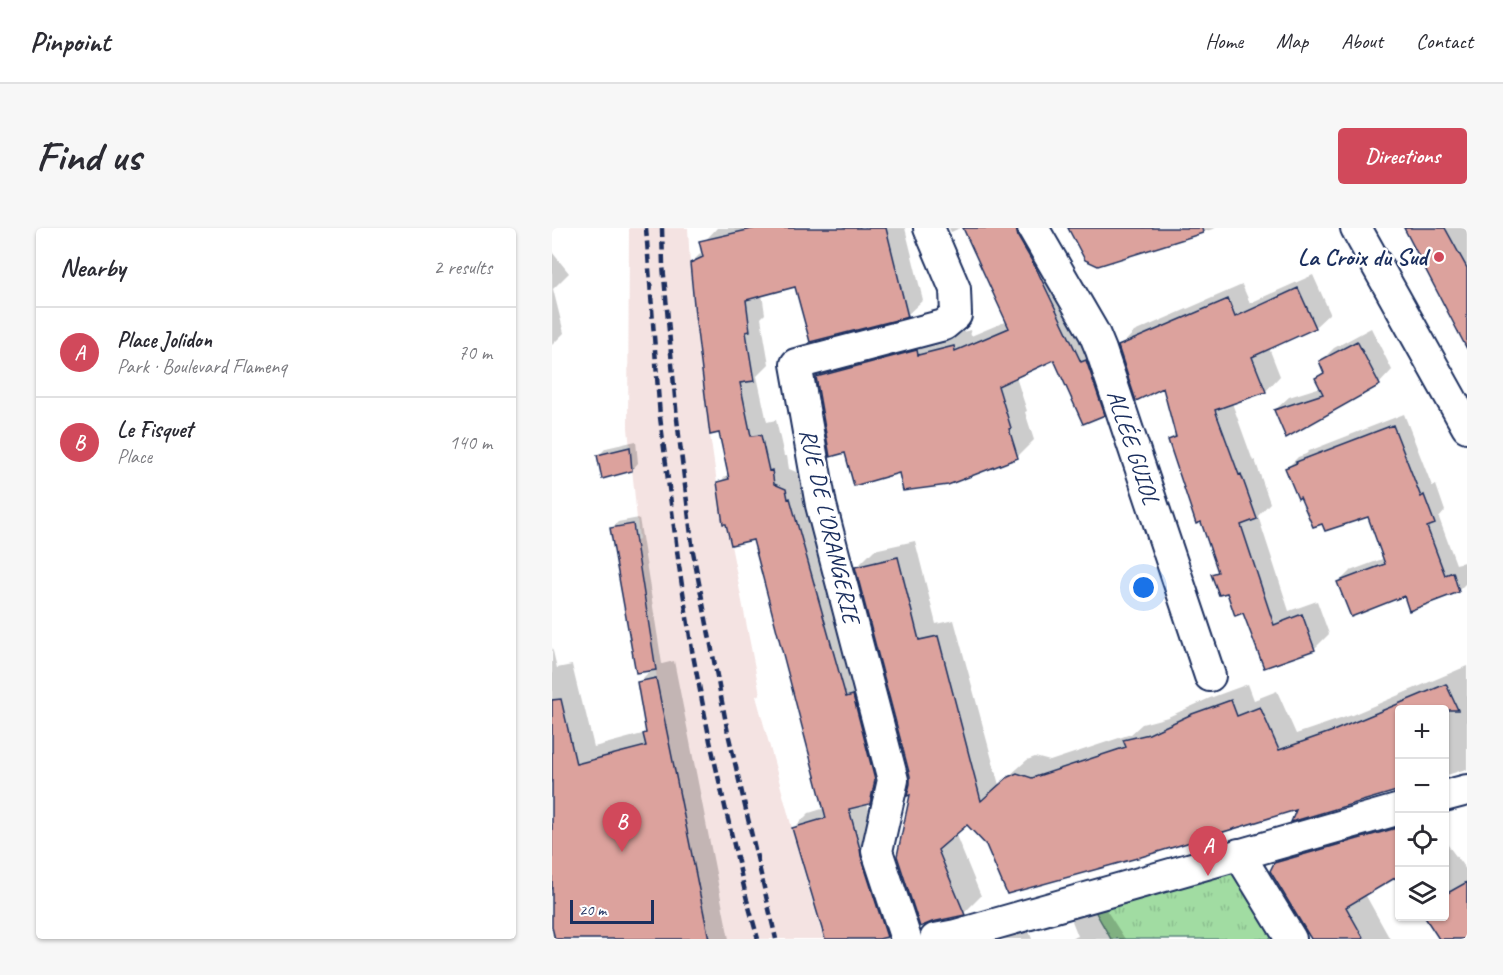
<!DOCTYPE html>
<html lang="en">
<head>
<meta charset="utf-8">
<style>
  :root { --surface:#fff; --page:#f7f7f7; --text:#2b2b33; --muted:#7c7c81; --line:#e1e1e2; --accent:#d1495b }
  body { margin:0; font-family:Caveat,sans-serif; background:var(--page); color:var(--text) }
  .controls { position:absolute; right:18px; bottom:18px; display:grid; overflow:hidden; border-radius:6px; box-shadow:0 2px 4px #0004 }
  .controls button { width:54px; height:54px; display:grid; place-items:center; padding:0; border:0; border-bottom:2px solid var(--line); background:var(--surface); color:var(--text); font:30px sans-serif }
  .scale { position:absolute; left:18px; bottom:15px; width:84px; box-sizing:border-box; padding-left:6px; border:3px solid #1b2f5e; border-top:0; font-size:16px; line-height:21px; white-space:nowrap; color:#1b2f5e; -webkit-text-stroke:4px #fff; paint-order:stroke }
  .you { position:absolute; left:592px; top:360px; width:21px; height:21px; margin:-15px; border:4px solid #fff; border-radius:50%; background:#1a73e8; box-shadow:0 0 0 9px #1a73e833 }
  .badge { display:grid; place-items:center; width:39px; height:39px; border-radius:50%; background:var(--accent); color:#fff; font-size:20px; font-weight:700 }
  .pin { position:absolute; translate:-50% -50px; filter:drop-shadow(0 2px 3px #0008) }
  .pin::after { content:''; position:absolute; top:32px; width:21px; height:18px; background:inherit; clip-path:polygon(0 0,100% 0,50% 100%) }
  .list { margin:0; padding:0; list-style:none }
  h2 { display:flex; justify-content:space-between; align-items:center; height:78px; margin:0; padding:0 24px; font-size:26px }
  h2 small { font-size:20px; font-weight:400; color:var(--muted) }
  .list li { display:grid; grid-template-columns:39px 1fr auto; gap:18px; align-items:center; box-sizing:border-box; height:90px; padding:0 24px; border-top:2px solid var(--line) }
  .list b { display:block; font-size:22px; white-space:nowrap }
  .list p { margin:0; font-size:20px; white-space:nowrap; color:var(--muted) }
  .list em { font-size:20px; font-style:normal; color:var(--muted) }
  .icon { flex:none; width:33px; height:33px; fill:none; stroke:currentColor; stroke-width:2; stroke-linecap:round; stroke-linejoin:round }
  .map { position:relative; flex:none; width:915px; height:711px; overflow:hidden; border-radius:6px }
  header { display:flex; align-items:center; gap:36px; box-sizing:border-box; height:84px; padding:0 30px; background:var(--surface); border-bottom:2px solid var(--line) }
  header strong { font-size:28px }
  nav { display:flex; gap:33px; margin-inline-start:auto; font-size:21px }
  .intro { display:flex; align-items:center; justify-content:space-between; box-sizing:border-box; height:144px; padding:0 36px }
  h1 { margin:0; font-size:42px }
  .button { padding:15px 27px; border-radius:6px; background:var(--accent); color:#fff; font-size:21px; font-weight:700 }
  main { display:flex; gap:36px; padding:0 36px }
  aside { flex:1; background:var(--surface); border-radius:6px; box-shadow:0 2px 4px #0004 }
  .map>svg:first-child { display:block }
</style>
</head>
<body>
<header>
<strong>Pinpoint</strong>
<nav><a>Home</a><a>Map</a><a>About</a><a>Contact</a></nav>
</header>
<div class="intro"><h1>Find us</h1><a class="button">Directions</a></div>
<main>
<aside>
<h2>Nearby<small>2 results</small></h2>
<ul class="list">
<li><span class="badge">A</span><div><b>Place Jolidon</b><p>Park · Boulevard Flamenq</p></div><em>70 m</em></li>
<li><span class="badge">B</span><div><b>Le Fisquet</b><p>Place</p></div><em>140 m</em></li>
</ul>
</aside>
<div class="map">
<svg width="915" height="711" viewBox="0 0 915 711">
  <defs>
    <pattern id="grass-tufts" width="24" height="20" patternUnits="userSpaceOnUse" patternTransform="scale(1.5)"><rect width="24" height="20" fill="#a1dca2"/><path d="M3 7l-1-3M5 7V3M7 7l1-3M15 17l-1-3M17 17v-4M19 17l1-3" fill="none" stroke="#8abd8e"/></pattern>
  </defs>
  <rect width="100%" height="100%" fill="#fff"/>
  <filter id="ink" filterUnits="userSpaceOnUse"><feTurbulence type="fractalNoise" baseFrequency=".0167" numOctaves="2"/><feDisplacementMap in="SourceGraphic" scale="12" xChannelSelector="R" yChannelSelector="G"/><feConvolveMatrix kernelMatrix="1 2 1 2 8 2 1 2 1" color-interpolation-filters="sRGB"/></filter>
  <g filter="url(#ink)">
    <path fill="#f4e3e2" d="M 77,0 L 136,0 L 139,56 L 158,207 L 171,296 L 174,296 L 179,317 L 208,466 L 204,468 L 252,644 L 269,702 L 274,711 L 157,711 L 108,471 L 84,312 L 87,311 L 76,200 Z"/>
    <path fill="url(#grass-tufts)" stroke="#5e8680" stroke-width="1.5" d="M 687,626 L 739,711 L 559,711 L 535,669 Z"/>
    <path fill="#0003" d="M 165,0 L 353,0 L 371,72 L 355,87 L 244,57 L 210,66 L 213,86 L 209,90 L 217,136 L 205,148 L 215,194 L 224,192 L 232,228 L 235,228 L 237,241 L 249,246 L 333,559 L 317,575 L 315,575 L 349,711 L 276,711 L 241,601 L 257,585 L 273,580 L 202,310 L 167,255 L 177,245 L 139,35 L 151,23 L 150,16 Z
      M 397,0 L 408,0 L 399,4 Z
      M 412,0 L 486,0 L 568,170 L 552,186 L 503,130 L 464,149 L 475,183 L 473,184 L 482,212 L 466,228 L 395,255 L 348,243 L 294,223 L 265,149 L 282,133 L 382,112 L 418,102 L 419,108 L 455,93 Z
      M 517,0 L 664,0 L 546,36 Z
      M 853,0 L 915,0 L 915,116 Z
      M 0,24 L 17,45 L 1,61 L 12,105 L 0,117 Z
      M 761,47 L 778,85 L 763,99 L 717,120 L 728,148 L 714,163 L 680,175 L 701,233 L 703,232 L 718,275 L 706,288 L 737,383 L 765,373 L 777,406 L 763,420 L 712,438 L 692,383 L 676,363 L 661,347 L 667,341 L 650,292 L 618,212 L 624,205 L 612,158 L 568,119 L 582,104 L 690,57 L 698,75 Z
      M 819,100 L 840,142 L 827,156 L 723,182 L 737,169 L 769,159 L 764,151 L 773,142 L 768,134 L 782,120 Z
      M 852,186 L 880,258 L 884,257 L 893,283 L 887,290 L 904,336 L 912,334 L 915,343 L 915,354 L 906,363 L 852,366 L 787,354 L 798,343 L 833,330 L 817,287 L 735,240 L 746,229 L 754,226 L 757,223 Z
      M 84,213 L 86,235 L 80,242 L 47,227 L 54,220 Z
      M 87,290 L 110,436 L 122,433 L 177,711 L 0,711 L 0,419 L 5,440 L 20,437 L 30,478 L 32,478 L 42,519 L 94,505 L 87,454 L 100,441 L 60,300 L 66,294 Z
      M 363,313 L 384,396 L 402,392 L 447,557 L 475,532 L 483,529 L 498,533 L 579,506 L 590,496 L 616,489 L 658,470 L 696,456 L 702,472 L 725,463 L 744,506 L 800,487 L 915,438 L 915,543 L 914,541 L 892,548 L 892,482 L 848,482 L 747,580 L 436,617 L 415,595 L 403,605 L 429,668 L 412,685 L 360,565 L 359,547 L 305,339 L 322,322 Z
      M 848,588 L 848,650 L 846,651 L 844,647 L 813,666 L 838,711 L 760,711 L 723,636 L 740,618 Z
      M 892,612 L 915,643 L 915,711 L 889,711 L 892,688 Z
      M 549,674 L 573,711 L 518,711 L 526,708 L 520,693 L 536,677 Z
      M 474,695 L 480,711 L 433,711 Z"/>
    <path fill="#dca29d" stroke="#1b2f5e" stroke-width="1.5" d="M 204,0 L 334,0 L 356,89 L 258,114 L 243,59 L 194,72 L 198,103 L 194,104 L 202,153 L 188,155 L 199,208 L 209,207 L 217,243 L 220,242 L 222,256 L 234,261 L 236,271 L 238,270 L 294,469 L 301,467 L 323,552 L 318,576 L 297,581 L 308,621 L 309,628 L 335,709 L 327,711 L 273,711 L 240,600 L 274,590 L 201,312 L 179,317 L 174,296 L 171,296 L 165,254 L 177,251 L 167,205 L 158,207 L 143,87 L 138,35 L 151,29 L 147,13 Z
      M 411,0 L 464,0 L 466,9 L 484,40 L 529,134 L 534,132 L 553,187 L 531,196 L 502,132 L 446,158 L 459,200 L 457,201 L 466,230 L 396,257 L 351,263 L 347,245 L 302,258 L 293,225 L 278,229 L 264,149 L 365,122 L 366,127 L 402,118 L 403,123 L 457,100 Z
      M 516,0 L 650,0 L 651,5 L 546,38 L 533,32 Z
      M 852,0 L 893,0 L 915,40 L 915,121 Z
      M 746,60 L 764,100 L 700,129 L 714,164 L 663,182 L 687,247 L 689,246 L 705,291 L 689,297 L 722,397 L 750,386 L 763,422 L 712,440 L 691,385 L 683,388 L 675,365 L 667,367 L 659,346 L 666,344 L 649,294 L 644,296 L 616,212 L 624,209 L 611,160 L 584,173 L 566,118 L 676,71 L 683,89 Z
      M 805,113 L 828,157 L 734,210 L 722,182 L 771,166 L 763,150 L 772,145 L 767,133 Z
      M 841,197 L 869,269 L 872,267 L 883,296 L 875,299 L 893,347 L 901,344 L 907,364 L 857,383 L 852,368 L 799,389 L 785,354 L 833,336 L 816,289 L 773,303 L 770,296 L 761,299 L 748,269 L 746,271 L 733,240 L 745,235 L 744,234 Z
      M 78,219 L 80,243 L 50,251 L 45,227 Z
      M 81,296 L 104,442 L 84,445 L 58,300 Z
      M 346,329 L 367,412 L 386,408 L 429,573 L 456,549 L 465,545 L 480,550 L 574,519 L 571,512 L 597,506 L 640,486 L 679,472 L 685,488 L 708,479 L 727,522 L 781,503 L 894,456 L 906,482 L 848,482 L 848,562 L 739,594 L 744,582 L 589,629 L 455,666 L 434,617 L 415,597 L 386,622 L 413,687 L 380,694 L 368,699 L 345,628 L 358,567 L 355,568 L 358,556 L 358,548 L 303,339 Z
      M 104,450 L 157,711 L 3,711 L 0,699 L 0,472 L 9,471 L 24,536 L 94,518 L 91,506 L 94,505 L 85,454 Z
      M 848,599 L 848,647 L 794,679 L 812,711 L 759,711 L 718,643 L 722,635 Z
      M 915,654 L 915,711 L 887,711 L 872,688 L 892,688 L 892,667 Z"/>
    <g fill="none" stroke-linecap="round" stroke-linejoin="round">
      <defs>
        <g id="street">
          <path id="s1" d="M 481,0 L 542,105 L 549,122 L 658,448"/>
          <path d="M 804,0 L 915,199"/>
          <path d="M 892,568 L 915,562"/>
          <path d="M 687,626 L 739,711"/>
          <path d="M 354,711 L 325,623 L 341,552 L 269,277 L 244,136 L 392,97 L 404,87 L 403,61 L 377,0"/>
          <path d="M 383,711 L 404,707 L 848,581"/>
        </g>
      </defs>
      <use href="#street" stroke="#1b2f5e" stroke-width="34"/>
      <use href="#street" stroke="#fff" stroke-width="30"/>
      <path stroke="#1b2f5e" stroke-width="4.5" stroke-dasharray="9 4.5" stroke-linecap="butt" d="M 94,0 L 108,189 L 127,338 L 140,422 L 158,513 L 174,583 L 195,672 L 206,711
        M 110,0 L 111,37 L 125,191 L 141,324 L 176,505 L 224,711"/>
    </g>
  </g>
  <circle fill="#d1495b" stroke="#fff" stroke-width="2" cx="887" cy="29" r="6"/>
  <g text-anchor="middle" dominant-baseline="central" stroke-width="5" stroke-linejoin="round" paint-order="stroke">
    <g font-size="24" font-weight="bold" fill="#1b2f5e" stroke="#fff" text-anchor="end">
      <text x="875" y="29">La Croix du Sud</text>
    </g>
    <g font-size="24" fill="#1b2f5e" stroke="#fff">
      <text stroke="none"><textPath href="#s1" startOffset="242">ALLÉE GUIOL</textPath></text>
      <text transform="translate(278 298) rotate(77)">RUE DE L'ORANGERIE</text>
    </g>
  </g>
</svg>
<div class="controls">
<button>+</button>
<button>−</button>
<button><svg class="icon" aria-label="locate" viewBox="0 0 24 24"><circle cx="12" cy="12" r="6"/><path d="M12 2v4M12 18v4M2 12h4M18 12h4"/></svg></button>
<button><svg class="icon" aria-label="layers" viewBox="0 0 24 24"><path d="M12 4l9 5-9 5-9-5zM3 14l9 5 9-5"/></svg></button>
</div>
<div class="scale">20 m</div>
<div class="you"></div>
<div class="pin badge" style="left:656px;top:648px">A</div>
<div class="pin badge" style="left:70px;top:624px">B</div>
</div>
</main>
</body>
</html>
